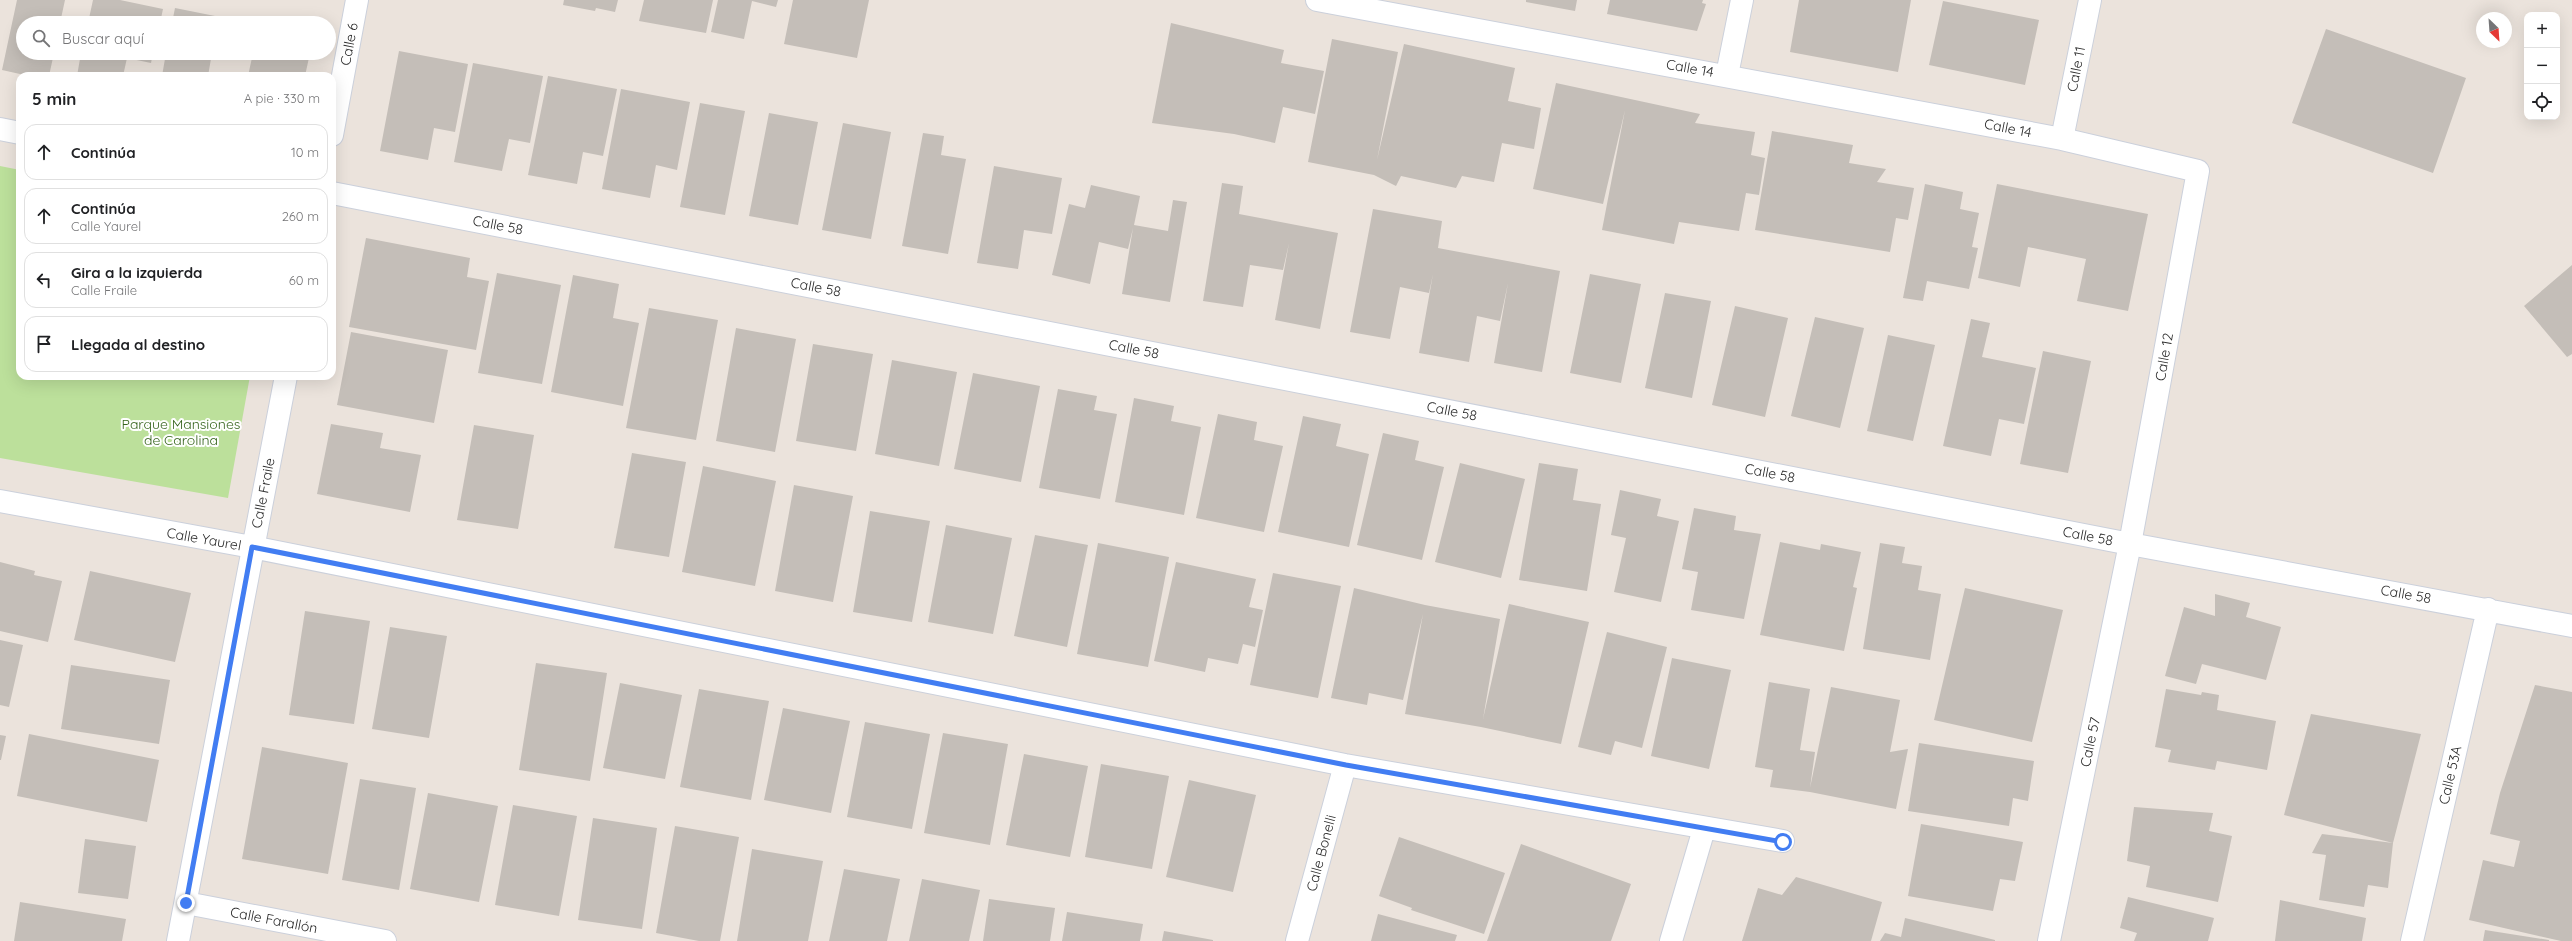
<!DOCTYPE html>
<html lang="es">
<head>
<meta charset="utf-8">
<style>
  :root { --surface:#fff; --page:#f2f2f2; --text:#202124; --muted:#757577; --line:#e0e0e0 }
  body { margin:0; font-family:Quicksand,sans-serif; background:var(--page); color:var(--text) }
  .controls { position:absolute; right:12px; top:12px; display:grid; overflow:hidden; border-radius:8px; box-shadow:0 4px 16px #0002 }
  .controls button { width:36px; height:36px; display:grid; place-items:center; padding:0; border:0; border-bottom:1px solid var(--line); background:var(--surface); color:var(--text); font:20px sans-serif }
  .compass { position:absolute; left:2476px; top:12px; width:36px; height:36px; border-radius:50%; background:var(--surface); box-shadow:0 4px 16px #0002; rotate:155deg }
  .stop { position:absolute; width:12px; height:12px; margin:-9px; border:3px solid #427df2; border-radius:50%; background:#fff }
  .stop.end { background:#427df2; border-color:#fff; box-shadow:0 1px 4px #0008 }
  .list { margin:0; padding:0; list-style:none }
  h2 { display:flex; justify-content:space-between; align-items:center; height:52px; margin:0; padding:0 16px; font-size:17px }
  h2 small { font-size:13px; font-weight:400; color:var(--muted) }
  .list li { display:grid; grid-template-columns:26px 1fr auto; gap:12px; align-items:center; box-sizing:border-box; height:56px; margin:0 8px 8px; padding:0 8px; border:1px solid var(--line); border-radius:12px }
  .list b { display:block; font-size:15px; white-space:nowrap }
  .list p { margin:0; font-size:13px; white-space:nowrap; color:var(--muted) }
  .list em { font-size:13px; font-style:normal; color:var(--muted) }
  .icon { flex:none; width:22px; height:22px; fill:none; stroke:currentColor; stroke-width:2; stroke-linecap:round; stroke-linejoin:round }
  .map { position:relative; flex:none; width:2572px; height:941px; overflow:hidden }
  .search { position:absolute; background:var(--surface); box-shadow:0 4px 16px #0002; left:16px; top:16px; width:320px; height:44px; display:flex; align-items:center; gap:10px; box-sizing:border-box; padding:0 14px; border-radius:22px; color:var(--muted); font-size:15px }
  .panel { position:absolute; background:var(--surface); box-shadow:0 4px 16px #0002; left:16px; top:72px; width:320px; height:308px; border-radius:12px }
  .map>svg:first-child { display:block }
</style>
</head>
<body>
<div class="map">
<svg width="2572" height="941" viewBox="0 0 2572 941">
  <rect width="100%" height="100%" fill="#ebe3dc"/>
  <path fill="#bce09b" d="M 0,166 L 20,170 L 20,376 L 250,376 L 228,498 L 0,458 Z"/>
  <path fill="#c4beb8" d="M 17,0 L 65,0 L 60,23 L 23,23 L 23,53 L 54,53 L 49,76 L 29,76 L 2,70 Z
    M 93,0 L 120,0 L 163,9 L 160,23 L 88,23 Z
    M 564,0 L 618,0 L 615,12 L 596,8 L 595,11 L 563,5 Z
    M 644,0 L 713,0 L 706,33 L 639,21 Z
    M 718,0 L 778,0 L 776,7 L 752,1 L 744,39 L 711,32 Z
    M 793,0 L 869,0 L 857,58 L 784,44 Z
    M 1526,0 L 1577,0 L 1575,11 L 1526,2 Z
    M 1610,0 L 1703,0 L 1702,3 L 1706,4 L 1697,31 L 1607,14 Z
    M 1799,0 L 1911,0 L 1898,72 L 1790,52 Z
    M 1943,1 L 2039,20 L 2025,85 L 1929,65 Z
    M 175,8 L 220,17 L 219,23 L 172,23 Z
    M 1171,23 L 1284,50 L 1281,63 L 1324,71 L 1315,114 L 1283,107 L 1275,143 L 1234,134 L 1152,123 Z
    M 2326,29 L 2466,78 L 2433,173 L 2292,123 Z
    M 1332,39 L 1398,52 L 1377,160 L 1404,44 L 1515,68 L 1508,101 L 1541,108 L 1534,149 L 1502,143 L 1494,182 L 1462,176 L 1456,188 L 1401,176 L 1396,186 L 1374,175 L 1308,162 Z
    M 399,51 L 468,64 L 455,132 L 434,128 L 428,160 L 380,151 Z
    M 81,53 L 153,53 L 151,63 L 127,58 L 123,76 L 77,76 Z
    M 166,53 L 212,53 L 208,76 L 162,76 Z
    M 253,53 L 310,53 L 305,76 L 248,76 Z
    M 473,63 L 543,76 L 530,143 L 509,139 L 502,171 L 454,162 Z
    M 548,76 L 617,89 L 603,156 L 583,152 L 577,184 L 528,175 Z
    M 1556,83 L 1700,114 L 1695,123 L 1755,132 L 1751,155 L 1765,158 L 1759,195 L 1746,193 L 1739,231 L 1679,222 L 1674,244 L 1602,230 L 1625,110 L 1603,204 L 1533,189 Z
    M 621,89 L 690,102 L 677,170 L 656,165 L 650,198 L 602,189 Z
    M 700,103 L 745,111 L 725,215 L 680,207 Z
    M 769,113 L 818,122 L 798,225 L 749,216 Z
    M 843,123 L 891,132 L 871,239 L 822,230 Z
    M 1772,131 L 1853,145 L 1849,163 L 1886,169 L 1877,182 L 1914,188 L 1908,220 L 1896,218 L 1890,252 L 1755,230 Z
    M 923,133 L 944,136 L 941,155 L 966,159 L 948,254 L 902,246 Z
    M 994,166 L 1062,178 L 1052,234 L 1024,230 L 1018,269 L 977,263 Z
    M 1222,183 L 1243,186 L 1239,214 L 1338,233 L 1320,329 L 1275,320 L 1289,243 L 1283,270 L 1250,265 L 1243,307 L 1203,301 Z
    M 1925,184 L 1963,192 L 1960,209 L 1979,213 L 1972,247 L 1978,248 L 1969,289 L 1927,281 L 1923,301 L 1903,298 Z
    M 1997,184 L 2148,214 L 2128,311 L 2077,301 L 2086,259 L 2028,247 L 2020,287 L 1978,278 Z
    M 1091,185 L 1140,196 L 1134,225 L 1168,231 L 1173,200 L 1187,202 L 1170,302 L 1122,294 L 1133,228 L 1128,249 L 1099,242 L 1090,284 L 1052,275 L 1069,204 L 1085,208 Z
    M 1373,209 L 1442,221 L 1438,248 L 1560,271 L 1542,372 L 1494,363 L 1508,283 L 1500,321 L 1477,316 L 1469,362 L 1419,353 L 1433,274 L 1429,293 L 1400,287 L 1390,339 L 1350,332 Z
    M 366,238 L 470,258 L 467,277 L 489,281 L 476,350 L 349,327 Z
    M 2572,265 L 2572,354 L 2567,357 L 2524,306 Z
    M 497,273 L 561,285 L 542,384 L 478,373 Z
    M 1590,274 L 1641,284 L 1621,383 L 1570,373 Z
    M 573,275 L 619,284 L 613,318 L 639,323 L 623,406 L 551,392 Z
    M 1665,293 L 1711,301 L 1692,398 L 1645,388 Z
    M 1735,306 L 1788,318 L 1765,417 L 1712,405 Z
    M 649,308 L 718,320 L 696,440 L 626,428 Z
    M 1815,317 L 1864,328 L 1840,428 L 1791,416 Z
    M 1971,319 L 1990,323 L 1982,357 L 2036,368 L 2024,424 L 1999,419 L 1991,456 L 1943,446 Z
    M 736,328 L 796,339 L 775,452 L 716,441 Z
    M 351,332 L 448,350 L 434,423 L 337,405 Z
    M 1888,335 L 1935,345 L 1913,441 L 1867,431 Z
    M 813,344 L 873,354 L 856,451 L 796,441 Z
    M 2043,351 L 2091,361 L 2068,473 L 2020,464 Z
    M 892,360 L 957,372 L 939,466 L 875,454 Z
    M 973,373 L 1040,386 L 1021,482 L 954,469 Z
    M 1058,389 L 1097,396 L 1094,410 L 1117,414 L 1100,499 L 1039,488 Z
    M 1134,398 L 1174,406 L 1171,421 L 1201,427 L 1184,515 L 1115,502 Z
    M 1218,414 L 1257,422 L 1254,440 L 1283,446 L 1264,532 L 1196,518 Z
    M 1303,416 L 1341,424 L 1336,446 L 1369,454 L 1349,547 L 1278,532 Z
    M 331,424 L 383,433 L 380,448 L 421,455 L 410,512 L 317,494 Z
    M 474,425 L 534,435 L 518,529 L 457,520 Z
    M 1383,433 L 1419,441 L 1415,460 L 1444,467 L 1422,560 L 1357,545 Z
    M 632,453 L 686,462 L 669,557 L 614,548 Z
    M 1460,463 L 1525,479 L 1501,578 L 1435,562 Z
    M 1539,463 L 1578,469 L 1573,500 L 1601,504 L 1587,591 L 1519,580 Z
    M 703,466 L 776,481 L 755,586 L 682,572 Z
    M 794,485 L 853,496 L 833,602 L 775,591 Z
    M 1620,490 L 1661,499 L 1657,516 L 1679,521 L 1661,602 L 1614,592 L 1626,538 L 1611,535 Z
    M 1694,508 L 1736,516 L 1734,530 L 1761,534 L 1744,619 L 1691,610 L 1698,572 L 1682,569 Z
    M 870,511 L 930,521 L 912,622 L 853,612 Z
    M 946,525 L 1012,538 L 993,634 L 928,622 Z
    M 1035,535 L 1088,545 L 1067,647 L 1014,636 Z
    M 1780,542 L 1820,550 L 1821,544 L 1861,552 L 1853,587 L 1857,588 L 1844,651 L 1760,635 Z
    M 1098,543 L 1169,557 L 1148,667 L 1077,654 Z
    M 1880,543 L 1905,547 L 1902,563 L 1922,566 L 1918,590 L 1941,594 L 1930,660 L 1863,649 Z
    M 0,562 L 35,571 L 34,575 L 62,581 L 48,642 L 0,631 Z
    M 1176,562 L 1256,579 L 1249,607 L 1263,610 L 1255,647 L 1243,644 L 1238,664 L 1208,658 L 1205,672 L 1154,661 Z
    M 90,571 L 191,593 L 175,662 L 74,640 Z
    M 1273,573 L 1341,586 L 1318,698 L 1250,685 Z
    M 1354,588 L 1425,605 L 1500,619 L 1483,719 L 1509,604 L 1589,622 L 1561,744 L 1481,727 L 1405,714 L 1423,614 L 1403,700 L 1369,693 L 1367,705 L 1331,698 Z
    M 1965,588 L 2063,610 L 2032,742 L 1934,720 Z
    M 2215,594 L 2250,603 L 2246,617 L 2281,627 L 2266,680 L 2202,664 L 2196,684 L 2165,676 L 2184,607 L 2215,616 Z
    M 305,611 L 370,621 L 354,724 L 289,715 Z
    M 390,627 L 447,636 L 429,738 L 372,729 Z
    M 1607,632 L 1667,647 L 1642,748 L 1615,741 L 1611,755 L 1578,747 Z
    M 0,640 L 23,645 L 9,707 L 0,705 Z
    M 1672,658 L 1731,670 L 1709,769 L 1651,756 Z
    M 536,663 L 607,673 L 590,781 L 519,770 Z
    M 71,665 L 170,680 L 159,744 L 61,729 Z
    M 1769,682 L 1810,689 L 1800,750 L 1815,752 L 1810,788 L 1831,687 L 1900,700 L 1890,752 L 1908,749 L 1896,809 L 1810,792 L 1770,787 L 1773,770 L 1755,767 Z
    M 620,683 L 682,695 L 665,779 L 603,768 Z
    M 2535,685 L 2572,692 L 2572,941 L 2561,941 L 2469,920 L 2483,860 L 2514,867 L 2520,841 L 2490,834 L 2500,793 Z
    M 699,689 L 769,701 L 751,800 L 680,787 Z
    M 2166,689 L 2201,695 L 2202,692 L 2219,695 L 2217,710 L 2276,721 L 2267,770 L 2217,761 L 2215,770 L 2168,762 L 2171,750 L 2155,747 Z
    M 783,708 L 850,721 L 831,813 L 764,800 Z
    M 2311,714 L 2421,734 L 2393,843 L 2388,888 L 2368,885 L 2364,907 L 2319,900 L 2326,855 L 2312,853 L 2322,834 L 2393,843 L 2284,815 Z
    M 865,722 L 930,734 L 912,829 L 847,817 Z
    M 943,733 L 1008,744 L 990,845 L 924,833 Z
    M 29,734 L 159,760 L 147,822 L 17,796 Z
    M 0,735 L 6,736 L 1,760 L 0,760 Z
    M 1919,743 L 2034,761 L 2028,801 L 2013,798 L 2009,826 L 1908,811 Z
    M 262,747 L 348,763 L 328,874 L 242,859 Z
    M 1024,754 L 1088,766 L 1070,857 L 1006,845 Z
    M 1101,764 L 1169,776 L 1152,869 L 1085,857 Z
    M 360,779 L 416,788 L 399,890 L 342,880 Z
    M 1189,780 L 1256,795 L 1233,892 L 1166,877 Z
    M 428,793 L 498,806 L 479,902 L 410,889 Z
    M 513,805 L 577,816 L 559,916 L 495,905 Z
    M 2134,807 L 2213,813 L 2209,831 L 2232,836 L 2218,902 L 2146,887 L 2150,866 L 2127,861 Z
    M 593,818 L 657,828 L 642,929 L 578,920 Z
    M 1921,824 L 2023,842 L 2015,881 L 2000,879 L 1993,911 L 1908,896 Z
    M 675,826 L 739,837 L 720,941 L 699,941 L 656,933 Z
    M 1399,837 L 1505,873 L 1484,934 L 1411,910 L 1412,908 L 1379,896 Z
    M 85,839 L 136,846 L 128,899 L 78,893 Z
    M 1521,844 L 1631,884 L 1611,941 L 1487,941 Z
    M 752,849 L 823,861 L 808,941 L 737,941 Z
    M 844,869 L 900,879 L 887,941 L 829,941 Z
    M 1796,877 L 1882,902 L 1871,941 L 1742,941 L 1758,888 L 1782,895 Z
    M 922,879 L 980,890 L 969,941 L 909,941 Z
    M 2128,897 L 2214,918 L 2208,941 L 2134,941 L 2137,933 L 2120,928 Z
    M 989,899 L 1055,908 L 1050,941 L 983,941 Z
    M 2280,900 L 2366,918 L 2362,941 L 2275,941 Z
    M 20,902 L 126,919 L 122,941 L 14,941 Z
    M 1067,912 L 1143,924 L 1140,941 L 1062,941 Z
    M 1378,914 L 1457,935 L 1455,941 L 1371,941 Z
    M 1905,918 L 1995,940 L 1995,941 L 1880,941 L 1885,933 L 1901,937 Z
    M 2485,930 L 2549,940 L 2549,941 L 2483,941 Z
    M 1164,931 L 1213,940 L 1213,941 L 1162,941 Z"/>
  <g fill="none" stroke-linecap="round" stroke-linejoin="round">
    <defs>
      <path id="minor" d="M 1317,0 L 2062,139 L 2198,171 L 2130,544 L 2049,941
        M 1727,75 L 1742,0
        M 0,129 L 20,133
        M 332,135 L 357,0
        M 2062,139 L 2090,0
        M 332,193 L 2130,544 L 2572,626
        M 0,501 L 252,547 L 1345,765 L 1783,841
        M 186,903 L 385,941
        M 178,941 L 286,376
        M 1297,941 L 1345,765
        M 1671,941 L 1704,829
        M 2412,941 L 2488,609"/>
    </defs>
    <use href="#minor" stroke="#cbd0db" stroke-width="24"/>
    <use href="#minor" stroke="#fff" stroke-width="22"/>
  </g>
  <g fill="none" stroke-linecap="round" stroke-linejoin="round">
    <path stroke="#427df2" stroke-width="5" d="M 186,903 L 252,547 L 1346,765 L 1783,842"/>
  </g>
  <g text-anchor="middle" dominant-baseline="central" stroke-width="4" stroke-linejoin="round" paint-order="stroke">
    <g font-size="14" fill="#2a2a2a" stroke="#fff">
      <text transform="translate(349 44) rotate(-79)">Calle 6</text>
      <text transform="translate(1690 68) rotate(10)">Calle 14</text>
      <text transform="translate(2076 69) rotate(-79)">Calle 11</text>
      <text transform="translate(2008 128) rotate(11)">Calle 14</text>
      <text transform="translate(498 225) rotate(11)">Calle 58</text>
      <text transform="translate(816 287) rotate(11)">Calle 58</text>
      <text transform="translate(1134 349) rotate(11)">Calle 58</text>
      <text transform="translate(2164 357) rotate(-80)">Calle 12</text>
      <text transform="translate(1452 411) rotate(11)">Calle 58</text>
      <text transform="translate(1770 473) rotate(11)">Calle 58</text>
      <text transform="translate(263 493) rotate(-79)">Calle Fraile</text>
      <text transform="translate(2088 536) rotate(11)">Calle 58</text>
      <text transform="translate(204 539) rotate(10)">Calle Yaurel</text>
      <text transform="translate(2406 594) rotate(10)">Calle 58</text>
      <text transform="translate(2090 742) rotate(-78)">Calle 57</text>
      <text transform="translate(2450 775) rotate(-77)">Calle 53A</text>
      <text transform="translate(1321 853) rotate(-75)">Calle Bonelli</text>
      <text transform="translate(274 920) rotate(11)">Calle Farallón</text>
    </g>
    <g font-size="14" fill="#36641d" stroke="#fff">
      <text x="181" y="424">Parque Mansiones<tspan x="181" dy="16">de Carolina</tspan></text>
    </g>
  </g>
</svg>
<div class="controls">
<button>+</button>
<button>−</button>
<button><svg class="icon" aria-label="locate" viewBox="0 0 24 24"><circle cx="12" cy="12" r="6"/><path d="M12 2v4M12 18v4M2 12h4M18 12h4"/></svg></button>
</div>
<svg class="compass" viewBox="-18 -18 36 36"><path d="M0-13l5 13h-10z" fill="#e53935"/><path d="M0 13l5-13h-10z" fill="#757577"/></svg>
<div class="stop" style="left:1783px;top:842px"></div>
<div class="stop end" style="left:186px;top:903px"></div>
<div class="search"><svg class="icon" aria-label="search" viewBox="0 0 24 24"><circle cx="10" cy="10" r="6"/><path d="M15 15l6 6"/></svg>Buscar aquí</div>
<section class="panel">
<h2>5 min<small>A pie · 330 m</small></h2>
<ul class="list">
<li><svg class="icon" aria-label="ahead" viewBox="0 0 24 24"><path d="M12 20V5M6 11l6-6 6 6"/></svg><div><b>Continúa</b></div><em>10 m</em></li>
<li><svg class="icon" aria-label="ahead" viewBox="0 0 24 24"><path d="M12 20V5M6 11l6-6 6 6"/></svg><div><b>Continúa</b><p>Calle Yaurel</p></div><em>260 m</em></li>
<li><svg class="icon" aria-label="left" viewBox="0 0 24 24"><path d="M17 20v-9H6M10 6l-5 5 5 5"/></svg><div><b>Gira a la izquierda</b><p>Calle Fraile</p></div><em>60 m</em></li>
<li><svg class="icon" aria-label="arrive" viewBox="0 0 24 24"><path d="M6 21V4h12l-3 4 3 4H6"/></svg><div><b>Llegada al destino</b></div></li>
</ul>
</section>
</div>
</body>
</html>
